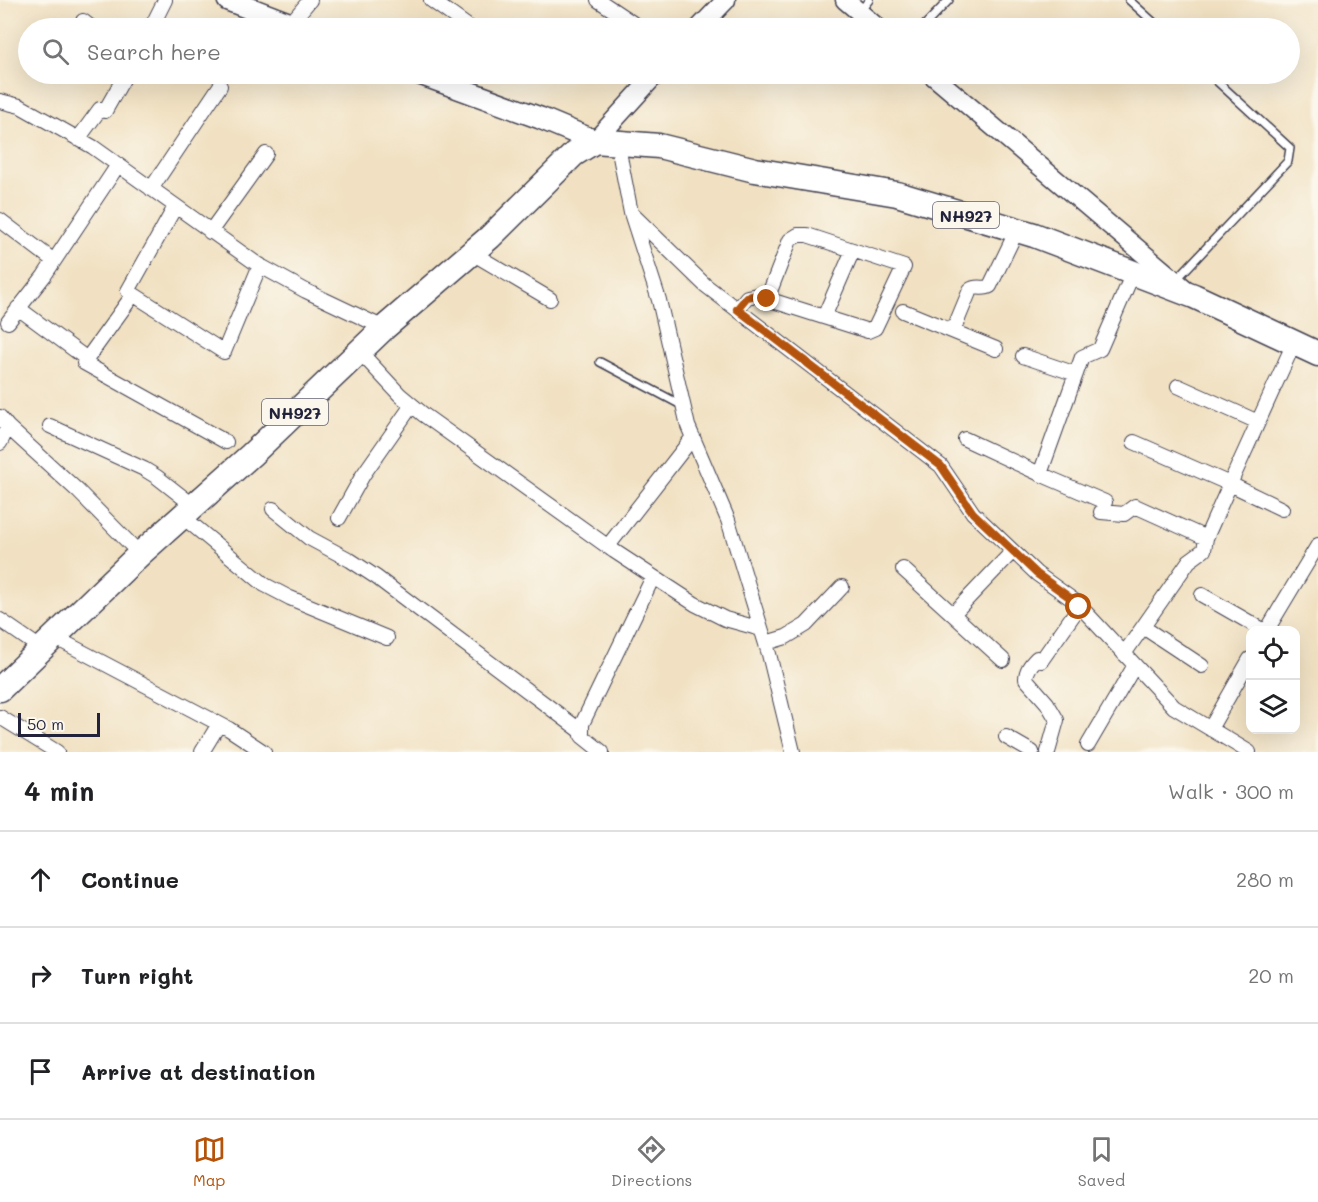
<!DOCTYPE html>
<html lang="en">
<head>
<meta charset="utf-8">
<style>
  :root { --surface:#fff; --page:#f2f2f2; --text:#202124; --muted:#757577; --line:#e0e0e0; --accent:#b45309 }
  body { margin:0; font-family:Mali,sans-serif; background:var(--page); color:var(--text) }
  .controls { position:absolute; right:18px; bottom:18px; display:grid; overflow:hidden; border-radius:12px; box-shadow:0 6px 24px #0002 }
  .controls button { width:54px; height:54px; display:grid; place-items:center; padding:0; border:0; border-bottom:2px solid var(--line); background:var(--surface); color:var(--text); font:30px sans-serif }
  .scale { position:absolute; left:18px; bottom:15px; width:82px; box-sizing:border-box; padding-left:6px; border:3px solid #22223b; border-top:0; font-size:16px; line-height:21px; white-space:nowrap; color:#22223b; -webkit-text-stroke:4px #fbf7ec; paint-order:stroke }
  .stop { position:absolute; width:18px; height:18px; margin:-14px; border:4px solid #b45309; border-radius:50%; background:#fff }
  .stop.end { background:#b45309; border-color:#fff; box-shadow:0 2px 6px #0008 }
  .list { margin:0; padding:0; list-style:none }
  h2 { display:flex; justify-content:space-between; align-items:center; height:78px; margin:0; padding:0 24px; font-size:26px }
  h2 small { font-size:20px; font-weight:400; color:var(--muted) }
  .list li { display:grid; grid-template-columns:39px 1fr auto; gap:18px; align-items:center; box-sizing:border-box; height:96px; padding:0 24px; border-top:2px solid var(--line) }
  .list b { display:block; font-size:22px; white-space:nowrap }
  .list em { font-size:20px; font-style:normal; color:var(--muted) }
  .icon { flex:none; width:33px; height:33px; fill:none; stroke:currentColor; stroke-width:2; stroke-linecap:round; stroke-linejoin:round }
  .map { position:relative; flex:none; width:1318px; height:752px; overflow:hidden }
  .search { position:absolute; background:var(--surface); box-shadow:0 6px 24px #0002; left:18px; right:18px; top:18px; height:66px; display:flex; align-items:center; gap:15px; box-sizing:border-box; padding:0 21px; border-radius:33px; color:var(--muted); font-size:22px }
  .sheet { height:366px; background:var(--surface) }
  nav { display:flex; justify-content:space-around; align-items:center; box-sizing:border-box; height:84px; border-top:2px solid var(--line); background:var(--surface); font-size:16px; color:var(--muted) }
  nav a { display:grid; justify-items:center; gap:3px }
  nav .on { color:var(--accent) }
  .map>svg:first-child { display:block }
</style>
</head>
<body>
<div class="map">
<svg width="1318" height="752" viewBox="0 0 1318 752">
  <rect width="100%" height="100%" fill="#fbf7ec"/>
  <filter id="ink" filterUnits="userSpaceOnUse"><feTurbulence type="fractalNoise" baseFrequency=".0167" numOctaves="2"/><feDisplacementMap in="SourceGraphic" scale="12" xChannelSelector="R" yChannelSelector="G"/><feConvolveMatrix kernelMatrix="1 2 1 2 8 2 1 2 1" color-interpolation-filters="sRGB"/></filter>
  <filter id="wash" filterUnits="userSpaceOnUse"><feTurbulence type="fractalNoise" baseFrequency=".008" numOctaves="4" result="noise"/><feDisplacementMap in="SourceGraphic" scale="24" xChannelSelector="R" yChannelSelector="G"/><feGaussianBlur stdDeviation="1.35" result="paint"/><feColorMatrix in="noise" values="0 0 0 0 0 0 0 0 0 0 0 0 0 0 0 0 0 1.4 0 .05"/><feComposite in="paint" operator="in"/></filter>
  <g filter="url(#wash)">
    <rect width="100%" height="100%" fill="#f1e1c2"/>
  </g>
  <g filter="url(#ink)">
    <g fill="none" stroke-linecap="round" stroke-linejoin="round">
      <defs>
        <path id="lane" d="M 1129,0 L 1160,28
          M 861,10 L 869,0
          M 922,28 L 949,0
          M 1175,281 L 1288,161 L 1290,148 L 1209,74
          M 600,362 L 683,406"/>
        <path id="street" d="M 431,0 L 470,28
          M 598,0 L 640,28
          M 83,21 L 92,28
          M 290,24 L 310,0
          M 151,28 L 165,0
          M 0,101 L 20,106 L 93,147 L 257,264 L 306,291 L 384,328
          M 105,111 L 126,74
          M 78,139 L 100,109
          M 617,141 L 631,213 L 659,300 L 688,426 L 728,520 L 769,654 L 793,752
          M 151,189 L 220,86
          M 175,207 L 128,291 L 224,352 L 260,265
          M 631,213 L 705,285 L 941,466 L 973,513 L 1037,574 L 1076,602 L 1174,707 L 1249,752
          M 0,220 L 54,261
          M 210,232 L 266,154
          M 472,253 L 550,299
          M 133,295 L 84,363 L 226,442
          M 18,308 L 87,359
          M 737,309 L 747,297 L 757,295 L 767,299 L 868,331 L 875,328 L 904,267 L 807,235 L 798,235 L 790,240 L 767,299
          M 903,311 L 996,349
          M 824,317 L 853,250
          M 8,322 L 44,276 L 118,165
          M 953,331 L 970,290 C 976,285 984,290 990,286 L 1017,230
          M 360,352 L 400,395 L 424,415 L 614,551 L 695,604 L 725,619 L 761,629
          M 1023,356 L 1076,374
          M 1178,386 L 1258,422
          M 0,417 L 8,427 L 78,491 L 140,554
          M 50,426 L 144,469 L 157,477 L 194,506
          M 965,439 L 1040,474
          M 1134,442 L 1230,484 L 1294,343
          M 0,443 L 8,427
          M 1105,502 L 1040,474 L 1082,357 L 1100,349 L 1133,273
          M 273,509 L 309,538 L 350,560 L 376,577 L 581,731
          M 1101,512 L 1124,514 L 1135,506 L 1206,538 L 1230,484 L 1282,509
          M 182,516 L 265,585 L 290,598 L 387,638
          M 339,518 L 363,475 L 412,405
          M 608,546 L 693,437
          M 903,569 L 1003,660
          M 1202,595 L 1263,630
          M 953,614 L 1013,551
          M 0,620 L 42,649
          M 1143,627 L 1202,666
          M 1267,630 L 1318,545
          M 54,637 L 229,729 L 264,752
          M 766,643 L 786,637 L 806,625 L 842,587
          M 1124,654 L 1189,561 L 1204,550 L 1206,538
          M 1037,658 C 1031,664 1026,670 1026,679 L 1047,703 L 1057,720 L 1048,752
          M 1041,661 L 1079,607
          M 0,717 L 57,752
          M 1210,729 L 1250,659
          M 1006,737 L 1032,752
          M 1088,745 L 1135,665
          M 202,752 L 219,724
          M 602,752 L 582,736 L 582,724 L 653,577"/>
        <path id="secondary" d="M 845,0 L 878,28
          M 699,28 L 726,0
          M 931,74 L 1184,288
          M 595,141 L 656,74"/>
        <path id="primary" d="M 228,0 L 301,28
          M 420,74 L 540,118 L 595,141"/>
        <path id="highway" d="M 0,689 L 140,554 L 251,455 L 384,328 L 490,237 L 574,154 L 595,141 L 659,146 L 755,170 L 897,194 L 1034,235 L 1194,296 L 1318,354"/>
      </defs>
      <use href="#lane" stroke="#413f4f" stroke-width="10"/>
      <use href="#street" stroke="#413f4f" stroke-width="16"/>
      <use href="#secondary" stroke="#413f4f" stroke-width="21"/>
      <use href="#primary" stroke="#413f4f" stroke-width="24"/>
      <use href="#highway" stroke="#413f4f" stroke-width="27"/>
      <use href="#lane" stroke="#fff" stroke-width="7"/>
      <use href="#street" stroke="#fff" stroke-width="14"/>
      <use href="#secondary" stroke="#fff" stroke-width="18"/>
      <use href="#primary" stroke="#fff" stroke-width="21"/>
      <use href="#highway" stroke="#fff" stroke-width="24"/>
    </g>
  </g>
  <g fill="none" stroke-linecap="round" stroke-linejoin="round" filter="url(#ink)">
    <path stroke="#b45309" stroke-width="8" d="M 767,299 L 757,295 L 747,297 L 737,309 L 941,466 L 973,513 L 1037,574 L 1076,602 L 1079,607"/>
  </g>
  <g text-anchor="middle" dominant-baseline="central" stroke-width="6" stroke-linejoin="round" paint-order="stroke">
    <g fill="#fbf7ec" stroke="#636270" stroke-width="1.5">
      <rect x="933" y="202" width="66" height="26" rx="4.5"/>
      <rect x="262" y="399" width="66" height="26" rx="4.5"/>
    </g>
    <g font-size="16" font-weight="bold" fill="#22223b">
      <text x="966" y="215">NH927</text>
      <text x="295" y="412">NH927</text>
    </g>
  </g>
</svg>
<div class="controls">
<button><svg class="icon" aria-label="locate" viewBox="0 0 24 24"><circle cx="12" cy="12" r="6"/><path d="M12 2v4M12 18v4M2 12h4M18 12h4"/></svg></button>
<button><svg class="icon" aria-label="layers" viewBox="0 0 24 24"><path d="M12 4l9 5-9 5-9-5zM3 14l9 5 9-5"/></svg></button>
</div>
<div class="scale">50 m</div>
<div class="stop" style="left:1079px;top:607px"></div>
<div class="stop end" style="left:767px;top:299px"></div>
<div class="search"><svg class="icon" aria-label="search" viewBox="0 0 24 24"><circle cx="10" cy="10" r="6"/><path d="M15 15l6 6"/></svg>Search here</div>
</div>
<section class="sheet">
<h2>4 min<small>Walk · 300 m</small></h2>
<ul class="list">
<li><svg class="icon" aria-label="ahead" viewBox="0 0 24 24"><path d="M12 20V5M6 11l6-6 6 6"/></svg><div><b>Continue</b></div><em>280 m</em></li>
<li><svg class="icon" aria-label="right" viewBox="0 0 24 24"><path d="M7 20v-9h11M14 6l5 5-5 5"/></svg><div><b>Turn right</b></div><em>20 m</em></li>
<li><svg class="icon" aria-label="arrive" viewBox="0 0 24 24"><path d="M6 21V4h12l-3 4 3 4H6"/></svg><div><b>Arrive at destination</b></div></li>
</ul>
</section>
<nav>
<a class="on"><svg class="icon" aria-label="map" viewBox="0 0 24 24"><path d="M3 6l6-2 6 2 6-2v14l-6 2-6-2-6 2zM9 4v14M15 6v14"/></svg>Map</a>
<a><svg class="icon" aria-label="directions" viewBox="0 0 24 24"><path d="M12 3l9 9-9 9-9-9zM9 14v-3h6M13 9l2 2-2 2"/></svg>Directions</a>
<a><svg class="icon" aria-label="saved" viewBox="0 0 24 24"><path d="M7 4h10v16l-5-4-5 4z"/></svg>Saved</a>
</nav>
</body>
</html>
